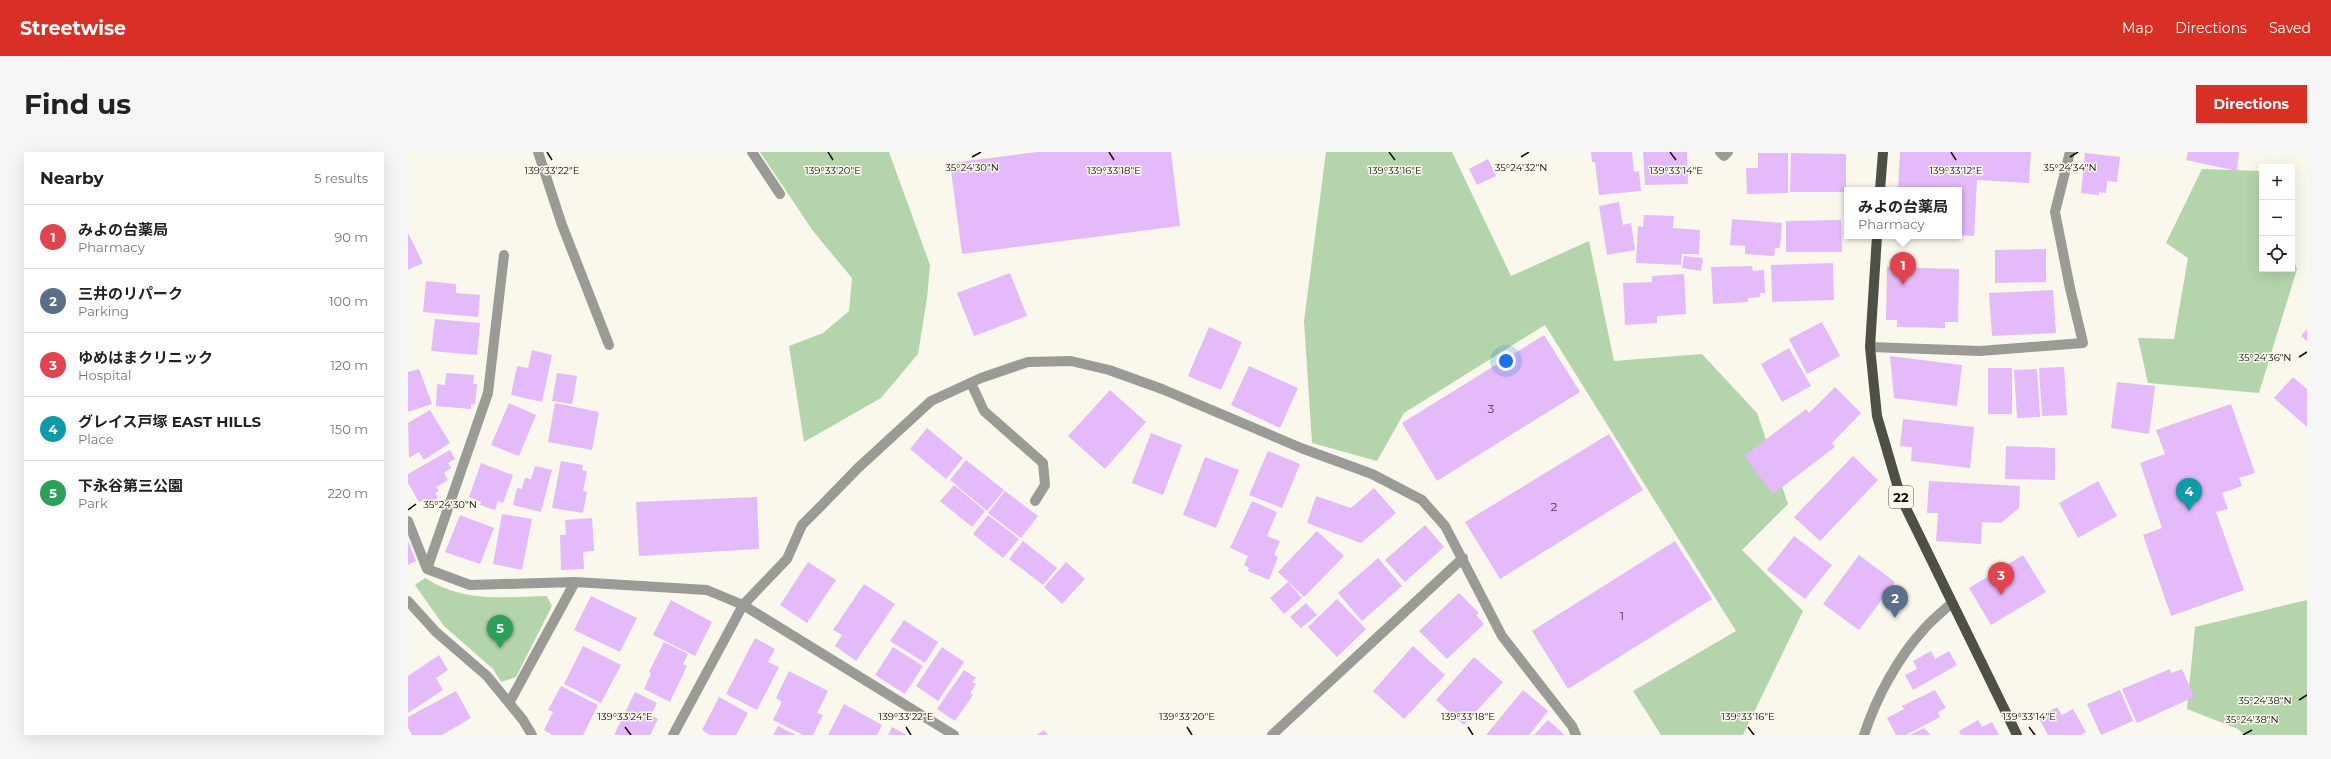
<!DOCTYPE html>
<html lang="en">
<head>
<meta charset="utf-8">
<style>
  :root { --surface:#fff; --page:#f6f6f6; --text:#222; --muted:#767676; --line:#e0e0e0; --accent:#d93025 }
  body { margin:0; font-family:Montserrat,"Noto Sans JP",sans-serif; background:var(--page); color:var(--text) }
  .controls { position:absolute; right:12px; top:12px; display:grid; overflow:hidden; border-radius:0px; box-shadow:0 4px 16px #0002 }
  .controls button { width:36px; height:36px; display:grid; place-items:center; padding:0; border:0; border-bottom:1px solid var(--line); background:var(--surface); color:var(--text); font:20px sans-serif }
  .you { position:absolute; left:1098px; top:209px; width:14px; height:14px; margin:-10px; border:3px solid #fff; border-radius:50%; background:#1a73e8; box-shadow:0 0 0 6px #1a73e833 }
  .badge { display:grid; place-items:center; width:26px; height:26px; border-radius:50%; background:var(--accent); color:#fff; font-size:13px; font-weight:700 }
  .pin { position:absolute; translate:-50% -33px; filter:drop-shadow(0 1px 2px #0008) }
  .pin::after { content:''; position:absolute; top:21px; width:14px; height:12px; background:inherit; clip-path:polygon(0 0,100% 0,50% 100%) }
  .popup { position:absolute; left:1436px; top:35px; width:118px; height:52px; box-sizing:border-box; display:grid; place-content:center; border-radius:0px; background:var(--surface); filter:drop-shadow(0 1px 3px #0005); font-size:13px; white-space:nowrap; color:var(--muted) }
  .popup b { font-size:15px; color:var(--text) }
  .popup::after { content:''; position:absolute; left:50%; top:100%; margin-left:-8px; border:8px solid transparent; border-top-color:var(--surface) }
  .list { margin:0; padding:0; list-style:none }
  h2 { display:flex; justify-content:space-between; align-items:center; height:52px; margin:0; padding:0 16px; font-size:17px }
  h2 small { font-size:13px; font-weight:400; color:var(--muted) }
  .list li { display:grid; grid-template-columns:26px 1fr auto; gap:12px; align-items:center; box-sizing:border-box; height:64px; padding:0 16px; border-top:1px solid var(--line) }
  .list b { display:block; font-size:15px; white-space:nowrap }
  .list p { margin:0; font-size:13px; white-space:nowrap; color:var(--muted) }
  .list em { font-size:13px; font-style:normal; color:var(--muted) }
  .icon { flex:none; width:22px; height:22px; fill:none; stroke:currentColor; stroke-width:2; stroke-linecap:round; stroke-linejoin:round }
  .map { position:relative; flex:none; width:1899px; height:583px; overflow:hidden; border-radius:0px }
  header { display:flex; align-items:center; gap:24px; box-sizing:border-box; height:56px; padding:0 20px; background:var(--accent); color:#fff }
  header strong { font-size:19px }
  nav { display:flex; gap:22px; margin-inline-start:auto; font-size:14px }
  .intro { display:flex; align-items:center; justify-content:space-between; box-sizing:border-box; height:96px; padding:0 24px }
  h1 { margin:0; font-size:28px }
  .button { padding:10px 18px; border-radius:0px; background:var(--accent); color:#fff; font-size:14px; font-weight:700 }
  main { display:flex; gap:24px; padding:0 24px }
  aside { flex:1; background:var(--surface); border-radius:0px; box-shadow:0 4px 16px #0002 }
  .map>svg:first-child { display:block }
</style>
</head>
<body>
<header>
<strong>Streetwise</strong>
<nav><a>Map</a><a>Directions</a><a>Saved</a></nav>
</header>
<div class="intro"><h1>Find us</h1><a class="button">Directions</a></div>
<main>
<aside>
<h2>Nearby<small>5 results</small></h2>
<ul class="list">
<li><span class="badge" style="background:#e0444e">1</span><div><b>みよの台薬局</b><p>Pharmacy</p></div><em>90 m</em></li>
<li><span class="badge" style="background:#5c6f8a">2</span><div><b>三井のリパーク</b><p>Parking</p></div><em>100 m</em></li>
<li><span class="badge" style="background:#e0444e">3</span><div><b>ゆめはまクリニック</b><p>Hospital</p></div><em>120 m</em></li>
<li><span class="badge" style="background:#0f9aa8">4</span><div><b>グレイス戸塚 EAST HILLS</b><p>Place</p></div><em>150 m</em></li>
<li><span class="badge" style="background:#2e9e5b">5</span><div><b>下永谷第三公園</b><p>Park</p></div><em>220 m</em></li>
</ul>
</aside>
<div class="map">
<svg width="1899" height="583" viewBox="0 0 1899 583">
  <rect width="100%" height="100%" fill="#faf8ec"/>
  <path fill="#b4d4ac" d="M 352,0 L 481,0 L 522,113 L 519,146 L 510,202 L 473,246 L 396,290 L 381,194 L 415,181 L 441,159 L 444,126 L 405,79 Z
    M 918,0 L 1044,0 L 1103,124 L 1181,89 L 1206,209 L 1294,202 L 1349,261 L 1380,352 L 1334,398 L 1395,459 L 1335,583 L 1253,583 L 1225,539 L 1328,479 L 1137,173 L 996,261 L 969,309 L 904,291 L 896,169 Z
    M 1794,17 L 1852,19 L 1854,117 L 1884,117 L 1884,104 L 1889,117 L 1851,241 L 1740,231 L 1730,186 L 1766,187 L 1780,106 L 1758,91 Z
    M 17,426 C 57,451 94,445 139,444 L 144,454 L 108,525 L 93,530 L 85,517 L 36,474 L 7,433 Z
    M 1899,448 L 1899,583 L 1836,583 L 1830,577 L 1779,557 L 1787,475 Z"/>
  <path fill="#e4bafa" d="M 629,0 L 763,0 L 772,74 L 554,102 L 542,11 Z
    M 1183,0 L 1224,0 L 1226,20 L 1231,19 L 1233,39 L 1191,43 L 1187,10 L 1184,10 Z
    M 1235,0 L 1279,0 L 1280,32 L 1237,33 Z
    M 1492,0 L 1623,0 L 1621,31 L 1569,28 L 1566,84 L 1551,83 L 1551,38 L 1490,38 Z
    M 1780,0 L 1831,0 L 1829,19 L 1778,8 Z
    M 1350,1 L 1380,1 L 1380,41 L 1339,42 L 1338,16 L 1350,16 Z
    M 1383,1 L 1438,2 L 1438,40 L 1382,40 Z
    M 1677,1 L 1712,5 L 1709,30 L 1699,29 L 1698,41 L 1691,40 L 1691,43 L 1673,41 Z
    M 1080,7 L 1088,24 L 1069,33 L 1061,17 Z
    M 1211,50 L 1215,73 L 1223,71 L 1227,98 L 1199,103 L 1191,54 Z
    M 1236,63 L 1266,64 L 1265,76 L 1292,78 L 1291,102 L 1274,102 L 1273,113 L 1228,111 L 1230,74 L 1235,75 Z
    M 1324,67 L 1374,71 L 1372,96 L 1367,96 L 1366,104 L 1337,102 L 1337,94 L 1322,93 Z
    M 1433,68 L 1434,100 L 1378,100 L 1378,69 Z
    M 0,81 L 15,111 L 0,118 Z
    M 1638,97 L 1638,130 L 1587,131 L 1587,98 Z
    M 1276,104 L 1295,106 L 1293,119 L 1274,116 Z
    M 1425,111 L 1426,148 L 1364,150 L 1363,113 Z
    M 1344,114 L 1345,119 L 1356,118 L 1357,141 L 1352,141 L 1352,145 L 1340,146 L 1340,150 L 1305,152 L 1303,115 Z
    M 1479,115 L 1551,117 L 1550,170 L 1537,170 L 1537,176 L 1489,175 L 1489,168 L 1478,168 Z
    M 602,121 L 619,164 L 566,184 L 549,141 Z
    M 1276,122 L 1278,162 L 1249,164 L 1249,171 L 1217,173 L 1215,131 L 1244,130 L 1244,124 Z
    M 18,129 L 48,132 L 48,141 L 72,143 L 70,165 L 15,160 Z
    M 1645,138 L 1648,181 L 1584,184 L 1581,141 Z
    M 27,167 L 72,171 L 69,203 L 23,199 Z
    M 1414,170 L 1432,204 L 1399,222 L 1381,187 Z
    M 801,175 L 834,190 L 813,238 L 780,224 Z
    M 1899,177 L 1899,189 L 1893,184 Z
    M 1136,183 L 1172,240 L 1029,329 L 994,271 Z
    M 1381,196 L 1403,234 L 1374,250 L 1353,212 Z
    M 124,198 L 144,203 L 134,250 L 103,243 L 109,214 L 120,216 Z
    M 1482,204 L 1554,213 L 1549,254 L 1486,246 Z
    M 841,214 L 890,236 L 872,276 L 823,253 Z
    M 1656,215 L 1659,263 L 1634,264 L 1631,216 Z
    M 1580,216 L 1604,216 L 1604,262 L 1580,262 Z
    M 11,217 L 24,252 L 0,260 L 0,220 Z
    M 1629,217 L 1632,265 L 1609,266 L 1606,218 Z
    M 38,221 L 66,223 L 65,232 L 69,232 L 67,252 L 63,252 L 63,257 L 28,254 L 29,232 L 37,233 Z
    M 149,221 L 169,224 L 164,252 L 144,249 Z
    M 1885,225 L 1899,237 L 1899,275 L 1866,246 Z
    M 1709,230 L 1747,234 L 1741,282 L 1703,276 Z
    M 1427,235 L 1453,261 L 1424,291 L 1427,295 L 1365,342 L 1336,304 L 1398,257 L 1401,261 Z
    M 702,238 L 738,270 L 697,317 L 660,284 Z
    M 101,251 L 128,263 L 111,304 L 83,293 Z
    M 147,251 L 191,260 L 184,298 L 140,290 Z
    M 1823,252 L 1847,321 L 1831,326 L 1834,334 L 1814,341 L 1820,357 L 1808,360 L 1836,438 L 1763,464 L 1735,383 L 1754,376 L 1732,311 L 1757,302 L 1748,278 Z
    M 22,258 L 42,291 L 16,308 L 11,300 L 1,306 L 0,271 Z
    M 1495,267 L 1566,275 L 1562,316 L 1503,309 L 1504,295 L 1492,294 Z
    M 519,276 L 555,306 L 538,327 L 502,297 Z
    M 743,281 L 774,293 L 755,343 L 724,331 Z
    M 1201,282 L 1235,338 L 1092,427 L 1057,370 Z
    M 1598,294 L 1647,296 L 1647,328 L 1597,327 Z
    M 42,298 L 47,307 L 40,311 L 43,316 L 36,321 L 40,328 L 28,335 L 31,339 L 27,341 L 30,346 L 20,351 L 17,347 L 11,350 L 0,331 L 0,322 Z
    M 860,299 L 892,312 L 874,356 L 841,343 Z
    M 1445,304 L 1470,328 L 1412,389 L 1386,365 Z
    M 797,305 L 831,318 L 808,376 L 775,363 Z
    M 558,308 L 596,338 L 579,359 L 542,328 Z
    M 153,309 L 175,313 L 174,318 L 179,319 L 175,339 L 179,340 L 175,361 L 144,356 Z
    M 73,311 L 105,323 L 95,351 L 90,349 L 87,358 L 72,353 L 73,350 L 61,345 Z
    M 127,314 L 144,318 L 133,360 L 105,353 L 109,336 L 114,337 L 117,326 L 123,327 Z
    M 1521,329 L 1612,334 L 1611,356 L 1593,371 L 1574,370 L 1573,392 L 1528,389 L 1530,361 L 1519,361 Z
    M 1690,329 L 1709,364 L 1670,386 L 1651,351 Z
    M 546,333 L 577,359 L 564,375 L 532,349 Z
    M 966,336 L 988,361 L 953,391 L 899,371 L 908,344 L 943,356 Z
    M 597,339 L 630,364 L 613,386 L 580,361 Z
    M 349,345 L 351,397 L 231,404 L 228,350 Z
    M 844,349 L 869,360 L 859,384 L 872,389 L 866,403 L 870,405 L 861,428 L 840,419 L 841,416 L 836,413 L 840,404 L 822,396 Z
    M 94,362 L 124,367 L 114,418 L 85,412 Z
    M 52,363 L 86,376 L 72,412 L 37,400 Z
    M 580,363 L 611,387 L 595,406 L 565,382 Z
    M 184,366 L 186,399 L 175,400 L 176,417 L 153,418 L 152,383 L 158,383 L 157,368 Z
    M 1017,373 L 1036,395 L 997,430 L 977,408 Z
    M 909,379 L 936,404 L 896,445 L 870,420 Z
    M 1386,384 L 1424,413 L 1397,447 L 1359,418 Z
    M 0,389 L 8,409 L 0,413 Z
    M 615,389 L 649,416 L 635,433 L 601,407 Z
    M 1267,389 L 1304,447 L 1160,537 L 1124,479 Z
    M 1451,403 L 1487,430 L 1451,478 L 1415,452 Z
    M 1615,403 L 1638,440 L 1583,473 L 1561,436 Z
    M 970,406 L 994,434 L 954,469 L 930,441 Z
    M 400,410 L 428,428 L 399,471 L 372,453 Z
    M 658,410 L 677,427 L 654,452 L 636,435 Z
    M 880,430 L 894,446 L 876,462 L 862,446 Z
    M 456,432 L 487,452 L 448,509 L 427,494 L 434,483 L 425,478 Z
    M 1051,441 L 1071,461 L 1068,463 L 1076,472 L 1039,507 L 1011,479 Z
    M 183,444 L 229,466 L 212,500 L 166,478 Z
    M 929,447 L 958,477 L 929,505 L 900,475 Z
    M 263,448 L 304,470 L 287,504 L 245,483 Z
    M 898,451 L 909,463 L 893,476 L 882,465 Z
    M 496,468 L 530,490 L 517,511 L 482,489 Z
    M 347,486 L 367,497 L 360,510 L 371,515 L 349,558 L 318,542 Z
    M 256,490 L 280,502 L 275,512 L 279,514 L 262,550 L 236,537 L 243,521 L 241,520 Z
    M 175,494 L 213,513 L 193,551 L 156,532 Z
    M 1005,494 L 1037,523 L 996,567 L 965,539 Z
    M 485,495 L 515,514 L 497,542 L 467,523 Z
    M 534,495 L 556,510 L 530,549 L 508,534 Z
    M 1523,499 L 1527,507 L 1541,499 L 1549,513 L 1505,538 L 1497,523 L 1509,517 L 1505,509 Z
    M 31,503 L 40,518 L 28,526 L 35,538 L 0,561 L 0,524 Z
    M 1066,505 L 1095,530 L 1056,573 L 1028,548 Z
    M 1762,517 L 1763,521 L 1774,517 L 1786,545 L 1729,571 L 1714,537 Z
    M 556,518 L 568,526 L 564,530 L 568,532 L 562,541 L 565,543 L 547,569 L 529,557 Z
    M 381,519 L 420,539 L 409,561 L 415,563 L 405,583 L 395,583 L 365,568 L 374,550 L 368,546 Z
    M 153,534 L 190,553 L 175,583 L 144,583 L 136,578 L 145,560 L 140,558 Z
    M 1115,538 L 1140,559 L 1121,583 L 1078,583 Z
    M 1527,538 L 1538,556 L 1530,560 L 1532,565 L 1498,583 L 1488,583 L 1479,566 L 1496,557 L 1494,554 Z
    M 1712,538 L 1725,569 L 1693,583 L 1679,552 Z
    M 48,539 L 63,566 L 34,583 L 4,583 L 0,576 L 0,565 Z
    M 227,540 L 249,551 L 243,563 L 250,567 L 242,583 L 206,583 Z
    M 311,545 L 340,561 L 328,583 L 302,583 L 294,578 Z
    M 436,552 L 474,573 L 469,583 L 420,583 Z
    M 1649,555 L 1654,563 L 1665,557 L 1678,580 L 1673,583 L 1640,583 L 1630,565 Z
    M 1140,568 L 1157,583 L 1126,583 Z
    M 1570,568 L 1574,575 L 1584,570 L 1591,583 L 1553,583 L 1551,579 Z
    M 370,574 L 388,583 L 365,583 Z
    M 484,575 L 499,583 L 480,583 Z
    M 1516,576 L 1523,583 L 1502,583 Z
    M 636,578 L 640,583 L 629,583 Z"/>
  <g fill="none" stroke-linecap="round" stroke-linejoin="round">
    <path stroke="#9a9b96" stroke-width="10" d="M 130,0 L 154,73 L 201,193
      M 344,0 L 372,42
      M 1312,0 L 1316,4 L 1320,0
      M 1462,195 L 1572,199 L 1675,191 L 1662,136 L 1647,60 L 1662,0
      M 563,231 L 576,259 L 635,311 L 637,333 L 627,349
      M 0,369 L 19,417 L 62,433 L 167,430 L 299,438 L 335,453 L 546,583
      M 19,417 L 80,241 L 96,103
      M 0,449 L 28,480 L 79,524 L 115,568 L 124,583
      M 101,551 L 167,430
      M 265,583 L 335,453 L 379,407 L 394,373 L 413,354 L 450,316 L 523,249 L 573,226 L 620,210 L 663,209 L 701,218 L 754,237 L 893,296 L 964,322 L 1014,348 L 1037,374 L 1094,484 L 1164,574 L 1168,583
      M 864,583 L 1055,406
      M 1456,583 C 1468,546 1490,505 1517,476 C 1525,467 1535,459 1544,451"/>
    <path stroke="#4e5047" stroke-width="10" d="M 1472,38 L 1475,0
      M 1469,84 L 1462,195 L 1469,264 L 1493,346 L 1609,583"/>
  </g>
  <path fill="none" stroke="#0d0c09" stroke-width="1.5" d="M 139,0 L 144,8M 420,0 L 425,8M 701,0 L 706,8M 981,0 L 987,8M 1262,0 L 1268,8M 1543,0 L 1548,8M 564,5 L 573,0M 1113,5 L 1121,0M 1662,5 L 1670,0M 1891,205 L 1899,200M 0,358 L 8,352M 1891,548 L 1899,543M 217,575 L 223,583M 498,575 L 503,583M 779,575 L 784,583M 1060,575 L 1065,583M 1340,575 L 1346,583M 1621,575 L 1627,583M 1835,583 L 1844,578"/>
  <g text-anchor="middle" dominant-baseline="central" stroke-width="3" stroke-linejoin="round" paint-order="stroke">
    <g font-size="12" fill="#433845">
      <text x="1083" y="256">3</text>
      <text x="1146" y="354">2</text>
      <text x="1214" y="463">1</text>
    </g>
    <rect fill="#faf8ec" stroke="#54534d" stroke-width="1" x="1481" y="334" width="24" height="22" rx="3"/>
    <g font-size="13" font-weight="bold" fill="#0d0c09">
      <text x="1493" y="345">22</text>
    </g>
  </g>
  <g font-size="10" text-anchor="middle" fill="#0d0c09" stroke="#faf8ec" stroke-width="3" stroke-linejoin="round" paint-order="stroke">
    <text x="564" y="19">35°24'30"N</text>
    <text x="1662" y="19">35°24'34"N</text>
    <text x="1113" y="19">35°24'32"N</text>
    <text x="987" y="22">139°33'16"E</text>
    <text x="144" y="22">139°33'22"E</text>
    <text x="425" y="22">139°33'20"E</text>
    <text x="706" y="22">139°33'18"E</text>
    <text x="1268" y="22">139°33'14"E</text>
    <text x="1548" y="22">139°33'12"E</text>
    <text x="1857" y="209">35°24'36"N</text>
    <text x="42" y="356">35°24'30"N</text>
    <text x="1857" y="552">35°24'38"N</text>
    <text x="217" y="568">139°33'24"E</text>
    <text x="498" y="568">139°33'22"E</text>
    <text x="779" y="568">139°33'20"E</text>
    <text x="1060" y="568">139°33'18"E</text>
    <text x="1340" y="568">139°33'16"E</text>
    <text x="1621" y="568">139°33'14"E</text>
    <text x="1844" y="571">35°24'38"N</text>
  </g>
</svg>
<div class="controls">
<button>+</button>
<button>−</button>
<button><svg class="icon" aria-label="locate" viewBox="0 0 24 24"><circle cx="12" cy="12" r="6"/><path d="M12 2v4M12 18v4M2 12h4M18 12h4"/></svg></button>
</div>
<div class="you"></div>
<div class="pin badge" style="left:1495px;top:133px;background:#e0444e">1</div>
<div class="popup"><b>みよの台薬局</b>Pharmacy</div>
<div class="pin badge" style="left:1487px;top:466px;background:#5c6f8a">2</div>
<div class="pin badge" style="left:1593px;top:443px;background:#e0444e">3</div>
<div class="pin badge" style="left:1781px;top:359px;background:#0f9aa8">4</div>
<div class="pin badge" style="left:92px;top:496px;background:#2e9e5b">5</div>
</div>
</main>
</body>
</html>
